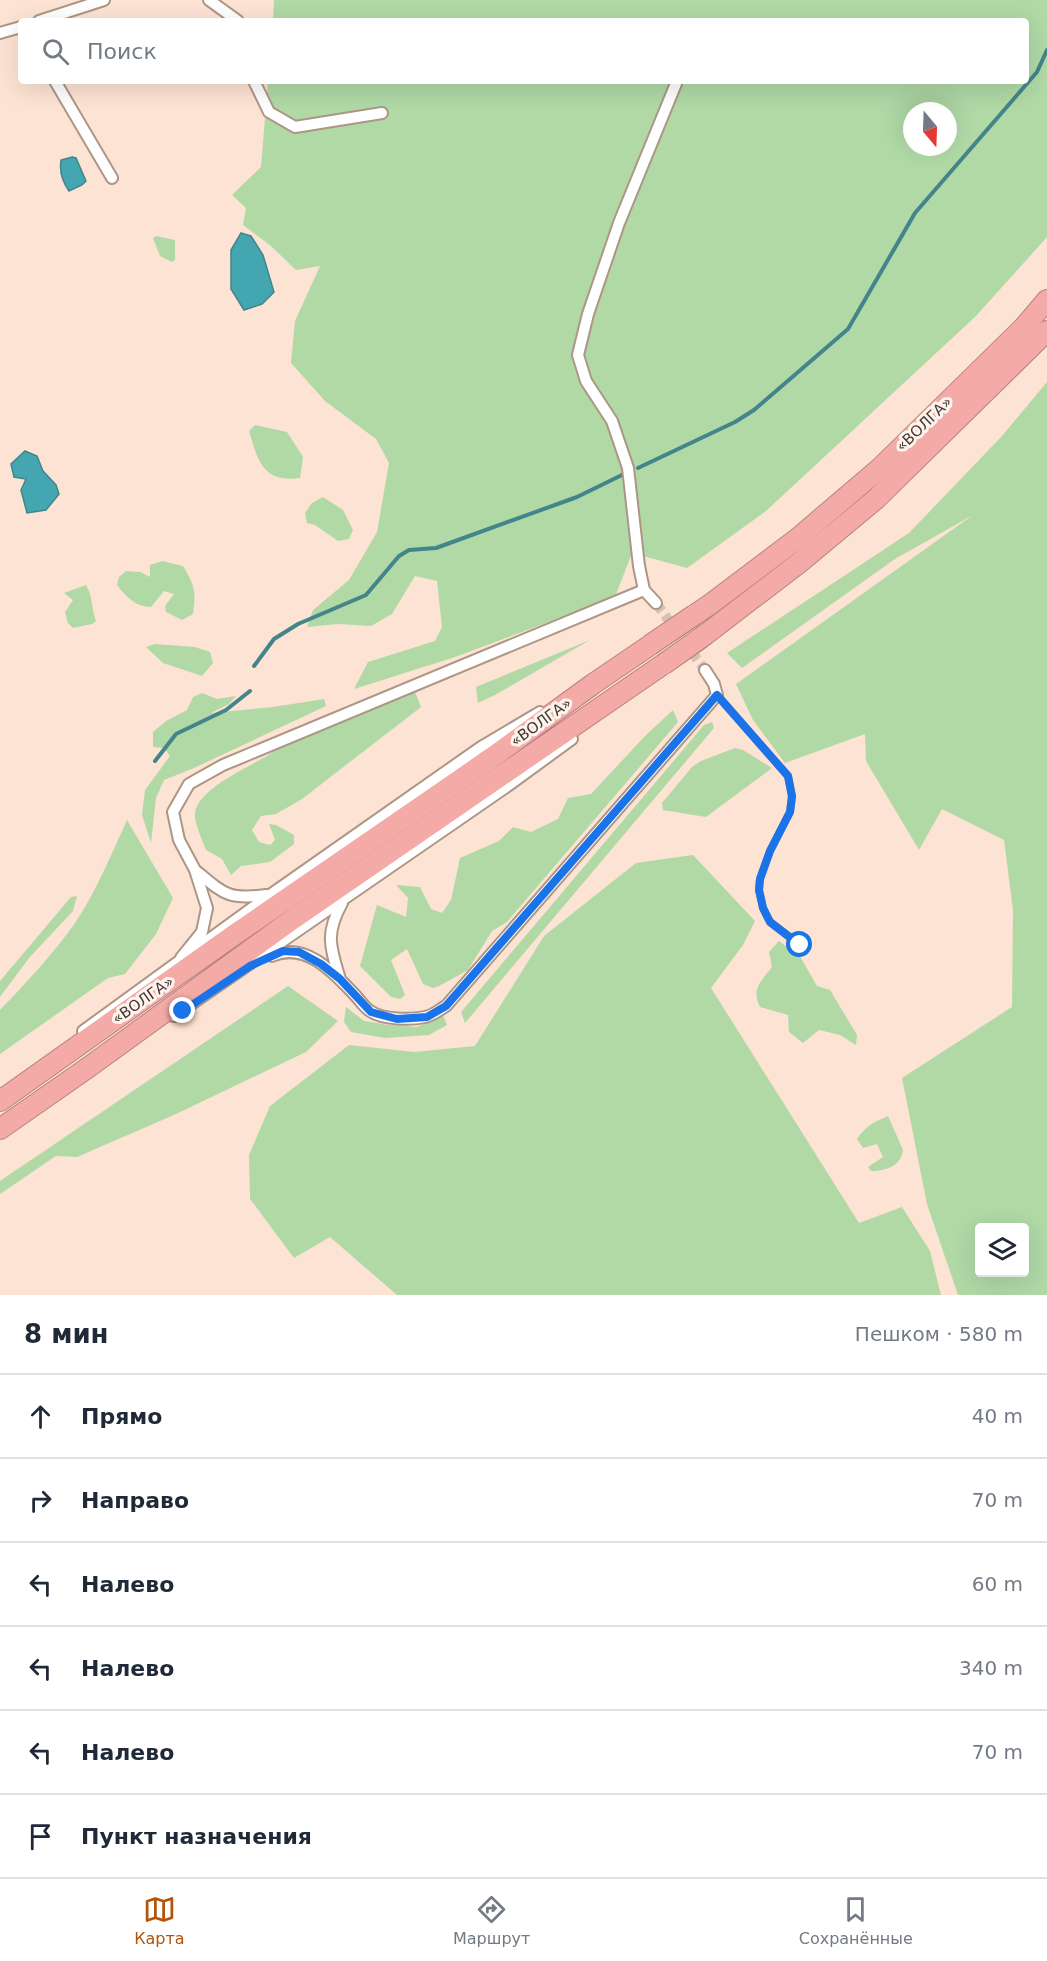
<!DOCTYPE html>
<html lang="ru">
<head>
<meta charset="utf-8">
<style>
  :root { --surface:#fff; --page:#f6f6f7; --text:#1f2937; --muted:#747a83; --line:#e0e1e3; --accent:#b45309 }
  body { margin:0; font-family:"DejaVu Sans",sans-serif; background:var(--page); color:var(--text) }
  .controls { position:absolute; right:18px; bottom:18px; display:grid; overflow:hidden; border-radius:6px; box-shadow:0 6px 24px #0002 }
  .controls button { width:54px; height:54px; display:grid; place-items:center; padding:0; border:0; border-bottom:2px solid var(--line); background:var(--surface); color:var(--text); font:30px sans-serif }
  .compass { position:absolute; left:903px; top:102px; width:54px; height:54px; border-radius:50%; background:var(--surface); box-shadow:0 6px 24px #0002; rotate:161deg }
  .stop { position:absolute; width:18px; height:18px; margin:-14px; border:4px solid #1a73e8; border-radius:50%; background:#fff }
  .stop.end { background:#1a73e8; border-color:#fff; box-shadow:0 2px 6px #0008 }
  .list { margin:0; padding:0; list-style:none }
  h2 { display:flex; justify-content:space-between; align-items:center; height:78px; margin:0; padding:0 24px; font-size:26px }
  h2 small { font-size:20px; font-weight:400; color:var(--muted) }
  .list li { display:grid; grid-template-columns:39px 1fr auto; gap:18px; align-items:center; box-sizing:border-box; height:84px; padding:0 24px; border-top:2px solid var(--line) }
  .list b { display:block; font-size:22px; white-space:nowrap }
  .list em { font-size:20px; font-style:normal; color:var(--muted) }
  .icon { flex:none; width:33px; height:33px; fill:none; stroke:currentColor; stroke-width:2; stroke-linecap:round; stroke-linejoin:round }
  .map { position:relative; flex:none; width:1047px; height:1295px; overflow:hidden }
  .search { position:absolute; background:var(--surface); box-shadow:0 6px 24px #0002; left:18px; right:18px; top:18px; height:66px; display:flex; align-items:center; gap:15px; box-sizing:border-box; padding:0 21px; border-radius:6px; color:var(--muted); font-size:22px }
  .sheet { height:582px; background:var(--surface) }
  nav { display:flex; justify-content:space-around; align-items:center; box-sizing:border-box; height:84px; border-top:2px solid var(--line); background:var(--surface); font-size:16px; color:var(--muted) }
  nav a { display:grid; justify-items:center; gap:3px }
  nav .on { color:var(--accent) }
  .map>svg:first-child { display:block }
</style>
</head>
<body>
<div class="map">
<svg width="1047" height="1295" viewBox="0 0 1047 1295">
  <rect width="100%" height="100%" fill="#fde3d3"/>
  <path fill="#b0d9a6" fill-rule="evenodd" d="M 274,0 L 1047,0 L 1047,237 L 976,316 L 766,511 L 687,568 L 632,553 L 615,597 L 455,657 L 354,689 L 368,662 L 435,641 L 442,627 L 437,581 L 415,576 L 392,614 L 371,626 L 338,624 L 307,627 L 313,610 L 349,580 L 377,532 L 389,463 L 376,439 L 325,401 L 291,363 L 295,321 L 320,266 L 296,270 L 271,246 L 243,225 L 246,208 L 232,195 L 261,167 L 268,81 L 1026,81 L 1026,21 L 273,21 ZM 912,111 L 948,111 L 948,147 L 912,147 Z
    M 156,236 L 175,240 L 175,260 L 172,262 L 160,256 L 153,238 Z
    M 1047,382 L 1047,1295 L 958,1295 L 927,1204 L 902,1078 L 1012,1007 L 1013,910 L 1004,840 L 942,809 L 919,850 L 866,761 L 865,734 L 785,763 L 753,720 L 736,684 L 973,515 L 895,559 L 742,668 L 727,653 L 909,533 L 1002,436 ZM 980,1228 L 1024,1228 L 1024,1272 L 980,1272 Z
    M 255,425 L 287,432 L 303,457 L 300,478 C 263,483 258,461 249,431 Z
    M 323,497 L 343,510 L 353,530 L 349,539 L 338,541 L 315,525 L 307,523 L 305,513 L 312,503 Z
    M 162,561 L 183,566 C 195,586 196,591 193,614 L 182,620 L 166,612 L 165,606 L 174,594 L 164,591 L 151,607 C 136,607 126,597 117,585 L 119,577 L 126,571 L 140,572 L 150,577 L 150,565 Z
    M 86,585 C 93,596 91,608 96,621 L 92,624 L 73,628 L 68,623 L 65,612 L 73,600 L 64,593 Z
    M 590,640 L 495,695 L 478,703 L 476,687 Z
    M 155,644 L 195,647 L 210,652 L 213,663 L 202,676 L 163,663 L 146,647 Z
    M 415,692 L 421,707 L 302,799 L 276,814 L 261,816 L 252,830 L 259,842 L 270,845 L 275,840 L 269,824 L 276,825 L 294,835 L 294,844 L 270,862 L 241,866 L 231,875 L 222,859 L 206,850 C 203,842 194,822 195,814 C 197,786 259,764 279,748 Z
    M 202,693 L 217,699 L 236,696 L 229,704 L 211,713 L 273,707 L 324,699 L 326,706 L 194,768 L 164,780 L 156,798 L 151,843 L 142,815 L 145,790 L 170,756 L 164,748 L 153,747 L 153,732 L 166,721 L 187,710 L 193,697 Z
    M 673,710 L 678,722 L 507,922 L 492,931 L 468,970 L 439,986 L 433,988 L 423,984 L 407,949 L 391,960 L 405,995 L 400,999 L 391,997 L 360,966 L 377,905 L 406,917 L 408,898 L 396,885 L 420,887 L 431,909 L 442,913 L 451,900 L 460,858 L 499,841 L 513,827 L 531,832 L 558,819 L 568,798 L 591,794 L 645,736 Z
    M 712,722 L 714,728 L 465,1023 L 461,1012 L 704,725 Z
    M 735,748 L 743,750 L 772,768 L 706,817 L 663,810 L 662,803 L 692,767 L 701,761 Z
    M 127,820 L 173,898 L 156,934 L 125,974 L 108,978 L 0,1054 L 0,1010 C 27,982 53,954 75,923 C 96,892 111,855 127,820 Z
    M 693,855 L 755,921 L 743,945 L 711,988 L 859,1223 L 902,1207 L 930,1251 L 941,1295 L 397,1295 L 330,1237 L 294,1258 L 250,1199 L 249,1155 L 270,1106 L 349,1045 L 414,1052 L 475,1046 L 544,936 L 636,863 Z
    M 77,896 L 73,911 L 29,958 L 0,997 L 0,981 L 71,897 Z
    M 779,941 L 801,958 L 817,986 L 830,990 L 857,1035 L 856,1045 L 840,1035 L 819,1030 L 803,1043 L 789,1032 L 788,1015 L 760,1007 C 751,989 761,981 772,967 L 769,952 Z
    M 288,986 L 338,1021 L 306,1052 L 176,1114 L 77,1157 L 56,1156 L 0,1194 L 0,1181 Z
    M 346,1007 L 364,1021 L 389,1025 L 417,1027 L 443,1015 L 447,1025 L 429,1035 L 385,1038 L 351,1032 L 344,1022 Z
    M 888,1116 L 903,1150 C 901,1166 886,1171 871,1171 L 868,1167 L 883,1157 L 877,1144 L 863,1148 L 857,1139 C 865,1126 876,1121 888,1116 Z"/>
  <path fill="#44a6b0" stroke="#43858a" stroke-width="1.5" d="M 72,157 L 76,158 L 86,181 L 82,185 L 69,191 C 62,181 59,172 61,160 Z
    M 241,233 L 251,236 L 263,255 L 274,292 L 262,304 L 244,310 L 231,289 L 231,250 Z
    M 25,451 L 37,456 L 43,471 L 56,485 L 59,494 L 46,510 L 27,513 L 21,490 L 26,479 L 14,477 L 11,464 Z"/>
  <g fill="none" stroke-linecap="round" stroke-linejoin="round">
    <path stroke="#43858a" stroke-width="4" d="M 638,468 L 735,422 L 754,410 L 848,329 L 915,213 L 1037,72 L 1047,50
      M 254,666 L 274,639 L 298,624 L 366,595 L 399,556 L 409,550 L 436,548 L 577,497 L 624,474
      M 155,761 L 176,734 L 226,710 L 250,691"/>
    <path stroke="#d7c1b2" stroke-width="10" stroke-dasharray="10 5" stroke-linecap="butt" d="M 656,603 L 705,670"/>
    <defs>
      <path id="lane" d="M 717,695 L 788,776 L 792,797 L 790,812 L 770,851 L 760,879 L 759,890 L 763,908 L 770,922 L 800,945"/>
      <path id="street" d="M 209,0 L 238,21
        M 39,21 L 104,0
        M 0,33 L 21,27
        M 55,81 L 112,178
        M 254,81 L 269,112 L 295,127 L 382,113
        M 644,590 L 639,566 L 628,468 L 612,421 L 586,381 L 578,355 L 588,314 L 619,223 L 677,81
        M 195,870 C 224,894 228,900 266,895
        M 272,956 C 305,941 333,972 354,994 C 359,999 364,1007 370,1011 C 383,1020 411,1020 425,1017 C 432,1016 439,1010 446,1006 L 717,695 L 714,684 L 705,670
        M 181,958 L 202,932 L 207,908 L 195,870 L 179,840 L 173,812 L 189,784 L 223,765 L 644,590 L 656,603
        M 340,979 C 330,946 325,934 342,903
        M 174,1016 L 509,785 L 572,739
        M 83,1031 L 270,895 L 481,747 L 540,712"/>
      <path id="highway" d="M 0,1101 L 234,935 L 490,759 L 593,684 L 712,603 L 798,538 L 880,468 L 1024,327 L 1047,300
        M 0,1129 L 86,1069 L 293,919 L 697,641 L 799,563 L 876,499 L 1047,331"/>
    </defs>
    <use href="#lane" stroke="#ad9686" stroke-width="8"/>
    <use href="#street" stroke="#ad9686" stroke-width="14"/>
    <use href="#highway" stroke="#b5827e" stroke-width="22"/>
    <use href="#lane" stroke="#fff" stroke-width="5"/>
    <use href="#street" stroke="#fff" stroke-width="10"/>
    <use href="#highway" stroke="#f4aba8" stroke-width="20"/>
    <defs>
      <path id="highway-bridge" d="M 650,645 L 694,615
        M 664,664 L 706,634"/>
    </defs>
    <use href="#highway-bridge" stroke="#b5827e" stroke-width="22" stroke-linecap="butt"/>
    <use href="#highway-bridge" stroke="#f4aba8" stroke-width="20"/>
  </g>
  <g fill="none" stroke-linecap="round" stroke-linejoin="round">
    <path stroke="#1a73e8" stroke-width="8" d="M 183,1011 L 250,966 L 283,951 L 299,952 L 321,964 L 340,979 L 371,1012 L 397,1019 L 427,1017 L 446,1006 L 717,695 L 788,776 L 792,796 L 790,812 L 770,851 L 760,879 L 759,890 L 763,908 L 770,922 L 800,945"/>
  </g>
  <g text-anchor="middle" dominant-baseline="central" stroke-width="6" stroke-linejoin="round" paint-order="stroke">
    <g font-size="15" fill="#413730" stroke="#fef4ed">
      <text transform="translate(924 424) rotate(-44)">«ВОЛГА»</text>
      <text transform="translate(541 722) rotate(-36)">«ВОЛГА»</text>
      <text transform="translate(143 1000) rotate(-35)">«ВОЛГА»</text>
    </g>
  </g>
</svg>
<div class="controls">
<button><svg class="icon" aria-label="layers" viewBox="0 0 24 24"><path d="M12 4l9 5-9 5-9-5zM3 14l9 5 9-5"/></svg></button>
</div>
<svg class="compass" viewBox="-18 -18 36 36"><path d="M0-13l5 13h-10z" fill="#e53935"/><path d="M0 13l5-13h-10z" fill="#747a83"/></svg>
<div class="stop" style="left:800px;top:945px"></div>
<div class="stop end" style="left:183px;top:1011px"></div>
<div class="search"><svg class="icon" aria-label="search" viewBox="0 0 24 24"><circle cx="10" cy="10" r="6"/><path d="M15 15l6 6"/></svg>Поиск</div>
</div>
<section class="sheet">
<h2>8 мин<small>Пешком · 580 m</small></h2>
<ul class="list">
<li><svg class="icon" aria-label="ahead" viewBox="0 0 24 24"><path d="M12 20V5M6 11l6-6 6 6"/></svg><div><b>Прямо</b></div><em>40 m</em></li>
<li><svg class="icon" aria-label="right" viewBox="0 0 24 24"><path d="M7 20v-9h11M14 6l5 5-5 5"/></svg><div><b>Направо</b></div><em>70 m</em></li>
<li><svg class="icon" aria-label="left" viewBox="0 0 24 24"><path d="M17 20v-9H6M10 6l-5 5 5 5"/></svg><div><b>Налево</b></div><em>60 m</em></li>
<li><svg class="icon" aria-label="left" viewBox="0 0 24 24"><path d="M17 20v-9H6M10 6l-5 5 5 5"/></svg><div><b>Налево</b></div><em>340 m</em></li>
<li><svg class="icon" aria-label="left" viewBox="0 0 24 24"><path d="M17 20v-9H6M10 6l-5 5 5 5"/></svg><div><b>Налево</b></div><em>70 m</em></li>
<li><svg class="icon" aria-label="arrive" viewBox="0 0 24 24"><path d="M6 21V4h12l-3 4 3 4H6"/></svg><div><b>Пункт назначения</b></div></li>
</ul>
</section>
<nav>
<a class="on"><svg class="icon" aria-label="map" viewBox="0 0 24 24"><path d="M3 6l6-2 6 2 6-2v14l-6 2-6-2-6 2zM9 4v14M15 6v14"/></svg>Карта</a>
<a><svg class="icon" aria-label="directions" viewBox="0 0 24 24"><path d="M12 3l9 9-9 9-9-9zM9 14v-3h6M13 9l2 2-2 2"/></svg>Маршрут</a>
<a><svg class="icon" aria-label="saved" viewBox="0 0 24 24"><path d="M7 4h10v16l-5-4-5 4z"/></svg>Сохранённые</a>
</nav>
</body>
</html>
